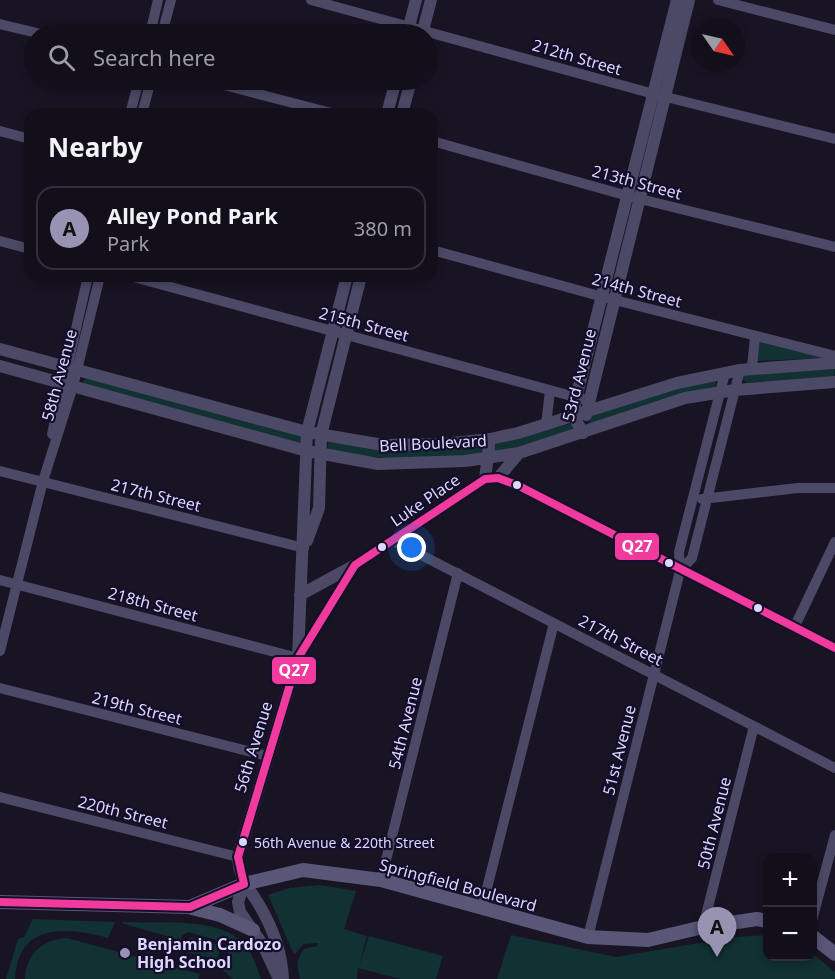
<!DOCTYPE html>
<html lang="en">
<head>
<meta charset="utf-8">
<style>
  :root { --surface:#120f1b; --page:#1b1824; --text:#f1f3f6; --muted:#9c9ca3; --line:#312f3a; --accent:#9893b2 }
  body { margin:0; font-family:"Noto Sans",sans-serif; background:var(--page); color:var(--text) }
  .controls { position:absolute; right:18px; bottom:18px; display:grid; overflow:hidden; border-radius:12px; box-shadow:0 3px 9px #0003 }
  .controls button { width:54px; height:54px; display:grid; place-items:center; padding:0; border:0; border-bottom:2px solid var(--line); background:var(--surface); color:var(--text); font:30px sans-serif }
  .compass { position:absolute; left:691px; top:18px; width:54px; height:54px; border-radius:50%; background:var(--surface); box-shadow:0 3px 9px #0003; rotate:124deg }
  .you { position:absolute; left:412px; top:548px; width:21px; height:21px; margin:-15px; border:4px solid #fff; border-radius:50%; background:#1a73e8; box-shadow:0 0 0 9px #1a73e833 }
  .badge { display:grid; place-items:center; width:39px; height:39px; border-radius:50%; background:var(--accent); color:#111; font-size:20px; font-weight:700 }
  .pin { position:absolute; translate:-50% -50px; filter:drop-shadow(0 2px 3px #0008) }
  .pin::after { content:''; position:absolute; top:32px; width:21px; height:18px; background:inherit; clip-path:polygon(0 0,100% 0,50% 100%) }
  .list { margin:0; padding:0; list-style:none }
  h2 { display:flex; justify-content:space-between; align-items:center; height:78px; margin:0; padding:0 24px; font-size:26px }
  h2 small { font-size:20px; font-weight:400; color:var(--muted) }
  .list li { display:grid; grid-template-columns:39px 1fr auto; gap:18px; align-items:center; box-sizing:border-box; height:84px; margin:0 12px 12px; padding:0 12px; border:2px solid var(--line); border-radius:18px }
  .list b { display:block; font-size:22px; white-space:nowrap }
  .list p { margin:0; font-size:20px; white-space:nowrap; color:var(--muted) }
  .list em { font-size:20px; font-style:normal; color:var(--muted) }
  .icon { flex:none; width:33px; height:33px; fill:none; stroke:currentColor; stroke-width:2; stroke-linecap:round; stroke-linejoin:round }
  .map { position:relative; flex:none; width:835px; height:979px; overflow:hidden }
  .search { position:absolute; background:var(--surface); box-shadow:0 3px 9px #0003; left:24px; top:24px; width:414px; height:66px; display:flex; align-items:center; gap:15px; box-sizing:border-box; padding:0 21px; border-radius:33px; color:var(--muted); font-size:22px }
  .panel { position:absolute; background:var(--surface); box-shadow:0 3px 9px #0003; left:24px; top:108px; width:414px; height:174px; border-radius:18px }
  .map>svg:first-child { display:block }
</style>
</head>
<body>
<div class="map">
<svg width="835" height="979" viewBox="0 0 835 979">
  <rect width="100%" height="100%" fill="#181424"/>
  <path fill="#113133" d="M 757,340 L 825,358 L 756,361 Z
    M 835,369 L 834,378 L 747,383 L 743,379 L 744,375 Z
    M 88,377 L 301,436 L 302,444 L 83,385 L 83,381 Z
    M 716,381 L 715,388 L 590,425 L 589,423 L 591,416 L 669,389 Z
    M 573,423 L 578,429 L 535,445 L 493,451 L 497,443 Z
    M 328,442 L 378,448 L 484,445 L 483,454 L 391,459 L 327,451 Z
    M 320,885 L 356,891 L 344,929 L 367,936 L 359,966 L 369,936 L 443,956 L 436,979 L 400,979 L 358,968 L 357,979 L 300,979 C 297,967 296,959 304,949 L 317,946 L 318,943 L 304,944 L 294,955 L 268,895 L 289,888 Z
    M 33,919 L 115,922 L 108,938 C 67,927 18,922 15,979 L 6,979 L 18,939 L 24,937 Z
    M 123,922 C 159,924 221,916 245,945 C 253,954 257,968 261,979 L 233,979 L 223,970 L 229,949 L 227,943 L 188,932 L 182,935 L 180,940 L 121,923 Z
    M 511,935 L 616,957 L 734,937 L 767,935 L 768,956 L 812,956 L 813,954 L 835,972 L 835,979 L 497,979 Z
    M 190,937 L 221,946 L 217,960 L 186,952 Z
    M 67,938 L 200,974 L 198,979 L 25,979 C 26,954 43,939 67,938 Z"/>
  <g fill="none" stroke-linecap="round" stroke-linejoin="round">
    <path stroke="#4b4965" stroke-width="10" d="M 311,0 L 654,94 L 835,139
      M 718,0 L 835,30
      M 0,24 L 41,34
      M 150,34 L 158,0
      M 162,34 L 171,0
      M 205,80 L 335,114
      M 130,114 L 139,80
      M 142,114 L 151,80
      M 0,131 L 30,139
      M 432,141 L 628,196 L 835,247
      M 0,241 L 30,249
      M 432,250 L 603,297 L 835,356
      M 130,276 L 590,401
      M 752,368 L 755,336
      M 546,425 L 550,391
      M 52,434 L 88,276
      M 0,471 L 304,548
      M 702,499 L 798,488 L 835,488
      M 392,540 L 835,768
      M 680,571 L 692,558 L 740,370
      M 0,580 L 298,658 L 355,565 L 485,479 L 498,478 L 517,485 L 835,648
      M 794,628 L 835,542
      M 0,651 L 43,481 L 73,386 L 100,276
      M 0,688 L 267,756
      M 0,797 L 238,857
      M 381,880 L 458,573
      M 482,908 L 554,623
      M 812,920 L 835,835
      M 703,927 L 754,726
      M 588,937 L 680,571 L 679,552 L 725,373"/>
    <path stroke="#4b4965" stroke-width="12" d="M 407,34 L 416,0
      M 422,34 L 431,0
      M 387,114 L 396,80
      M 402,114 L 411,80
      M 0,349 L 307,432 L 383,445 L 443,444 L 490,439 L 518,433 L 677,383 L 740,370 L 835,363
      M 0,366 L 307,451 L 378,464 L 465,461 L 519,453 L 685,398 L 735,390 L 835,382
      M 586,415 L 689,0
      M 583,433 L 573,415 L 576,398 L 677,0
      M 498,478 L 519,453
      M 485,479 L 490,439
      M 307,541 L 319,508 L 321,435 L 361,276
      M 300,595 L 355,565
      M 244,884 L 238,902 L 240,912 L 263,945 L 279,979
      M 283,979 C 282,953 272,926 258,903 C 248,887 239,877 238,857 L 298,658 L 307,432 L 347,276"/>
    <path stroke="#595677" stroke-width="14" d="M 0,902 L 190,907 L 244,884 L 303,870 L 381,880 L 588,937 L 648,940 L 703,927 L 757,919 L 768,921
      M 192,908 L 220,915 L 253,930
      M 812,936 L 835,954"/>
    <defs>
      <path id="bus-1" d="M 244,884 L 238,857 L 298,658 L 355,565 L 485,479 L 498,478 L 517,485 L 835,648
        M 0,902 L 190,907 L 244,884"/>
    </defs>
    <use href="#bus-1" stroke="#140e2a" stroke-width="12"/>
    <use href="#bus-1" stroke="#f13a9d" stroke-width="8"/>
  </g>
  <g fill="#ddd7ff" stroke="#140e2a" stroke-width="2">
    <circle cx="517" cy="485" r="5"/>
    <circle cx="382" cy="547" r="5"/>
    <circle cx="669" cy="563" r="5"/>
    <circle cx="758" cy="608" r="5"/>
    <circle cx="243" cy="842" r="5"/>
  </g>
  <circle fill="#9893b2" stroke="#140e2a" stroke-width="2" cx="125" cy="953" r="6"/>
  <g text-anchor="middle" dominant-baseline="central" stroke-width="4.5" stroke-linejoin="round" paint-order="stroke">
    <g font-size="14" fill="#ddd7ff" stroke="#140e2a" text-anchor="start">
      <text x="254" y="842">56th Avenue &amp; 220th Street</text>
    </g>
    <g font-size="16" fill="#ddd7ff" stroke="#140e2a">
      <text transform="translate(577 57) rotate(16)">212th Street</text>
      <text transform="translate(637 182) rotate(15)">213th Street</text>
      <text transform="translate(637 290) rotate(15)">214th Street</text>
      <text transform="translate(364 324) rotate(15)">215th Street</text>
      <text transform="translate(59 375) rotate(-75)">58th Avenue</text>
      <text transform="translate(579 375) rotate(-76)">53rd Avenue</text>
      <text transform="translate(433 443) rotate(-3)">Bell Boulevard</text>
      <text transform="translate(156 495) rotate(14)">217th Street</text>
      <text transform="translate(425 500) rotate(-34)">Luke Place</text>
      <text transform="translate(153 604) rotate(15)">218th Street</text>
      <text transform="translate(621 640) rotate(27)">217th Street</text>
      <text transform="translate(137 708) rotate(14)">219th Street</text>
      <text transform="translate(405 723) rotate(-76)">54th Avenue</text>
      <text transform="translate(253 747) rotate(-73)">56th Avenue</text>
      <text transform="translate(619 750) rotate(-76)">51st Avenue</text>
      <text transform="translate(123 812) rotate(14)">220th Street</text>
      <text transform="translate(714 823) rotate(-76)">50th Avenue</text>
      <text transform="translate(458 885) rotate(15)">Springfield Boulevard</text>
    </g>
    <g font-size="16" font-weight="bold" fill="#ddd7ff" stroke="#140e2a" text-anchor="start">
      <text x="137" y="944">Benjamin Cardozo<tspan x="137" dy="18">High School</tspan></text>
    </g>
  </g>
  <g stroke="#140e2a" stroke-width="2">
    <rect x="614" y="532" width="46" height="29" rx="6" fill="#f13a9d"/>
    <rect x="271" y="656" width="46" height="29" rx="6" fill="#f13a9d"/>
  </g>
  <g font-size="16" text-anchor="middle" font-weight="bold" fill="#fff">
    <text x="637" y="552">Q27</text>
    <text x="294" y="676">Q27</text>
  </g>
</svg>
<div class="controls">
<button>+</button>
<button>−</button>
</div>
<svg class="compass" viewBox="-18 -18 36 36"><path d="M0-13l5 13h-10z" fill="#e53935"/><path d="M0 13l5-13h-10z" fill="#9c9ca3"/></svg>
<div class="you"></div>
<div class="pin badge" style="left:717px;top:957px">A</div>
<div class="search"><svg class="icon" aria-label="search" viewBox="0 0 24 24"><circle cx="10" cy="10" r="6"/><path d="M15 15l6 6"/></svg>Search here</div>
<section class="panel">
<h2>Nearby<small></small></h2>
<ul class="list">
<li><span class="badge">A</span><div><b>Alley Pond Park</b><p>Park</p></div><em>380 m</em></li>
</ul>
</section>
</div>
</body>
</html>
